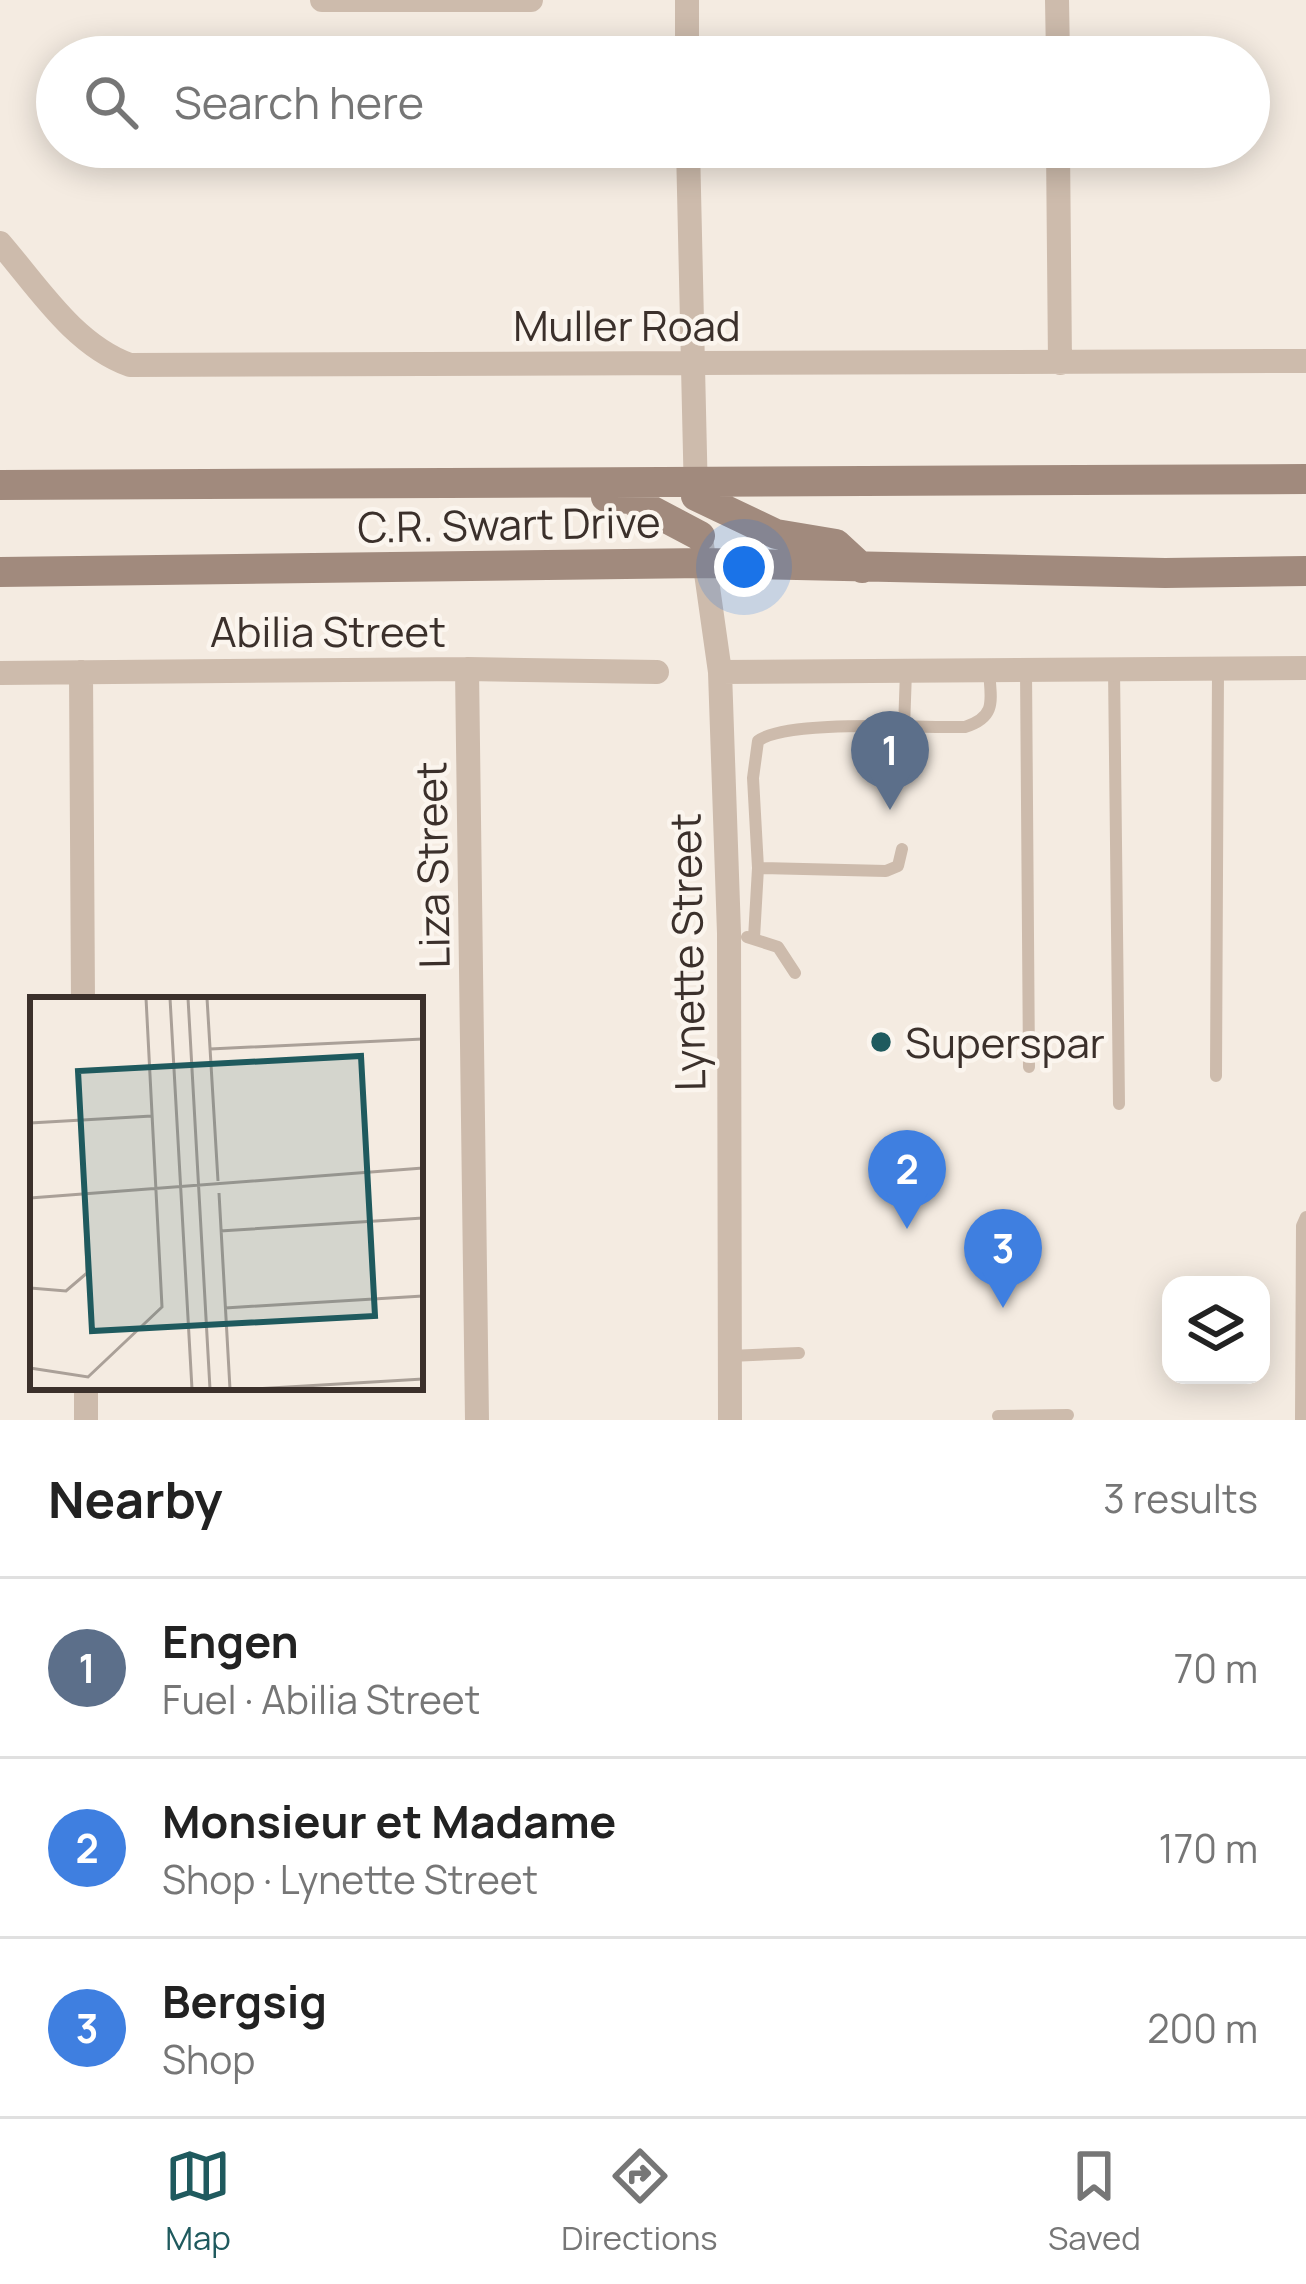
<!DOCTYPE html>
<html lang="en">
<head>
<meta charset="utf-8">
<style>
  :root { --surface:#fff; --page:#f6f6f6; --text:#222; --muted:#767676; --line:#e0e0e0; --accent:#1f5a5e }
  body { margin:0; font-family:Manrope,sans-serif; background:var(--page); color:var(--text) }
  .controls { position:absolute; right:36px; bottom:36px; display:grid; overflow:hidden; border-radius:24px; box-shadow:0 6px 30px #0003 }
  .controls button { width:108px; height:108px; display:grid; place-items:center; padding:0; border:0; border-bottom:3px solid var(--line); background:var(--surface); color:var(--text); font:60px sans-serif }
  .you { position:absolute; left:744px; top:567px; width:42px; height:42px; margin:-30px; border:9px solid #fff; border-radius:50%; background:#1a73e8; box-shadow:0 0 0 18px #1a73e833 }
  .badge { display:grid; place-items:center; width:78px; height:78px; border-radius:50%; background:var(--accent); color:#fff; font-size:39px; font-weight:700 }
  .pin { position:absolute; translate:-50% -99px; filter:drop-shadow(0 3px 6px #0008) }
  .pin::after { content:''; position:absolute; top:63px; width:42px; height:36px; background:inherit; clip-path:polygon(0 0,100% 0,50% 100%) }
  .list { margin:0; padding:0; list-style:none }
  h2 { display:flex; justify-content:space-between; align-items:center; height:156px; margin:0; padding:0 48px; font-size:51px }
  h2 small { font-size:39px; font-weight:400; color:var(--muted) }
  .list li { display:grid; grid-template-columns:78px 1fr auto; gap:36px; align-items:center; box-sizing:border-box; height:180px; padding:0 48px; border-top:3px solid var(--line) }
  .list b { display:block; font-size:45px; white-space:nowrap }
  .list p { margin:0; font-size:39px; white-space:nowrap; color:var(--muted) }
  .list em { font-size:39px; font-style:normal; color:var(--muted) }
  .icon { flex:none; width:66px; height:66px; fill:none; stroke:currentColor; stroke-width:2; stroke-linecap:round; stroke-linejoin:round }
  .map { position:relative; flex:none; width:1306px; height:1420px; overflow:hidden }
  .search { position:absolute; background:var(--surface); box-shadow:0 6px 30px #0003; left:36px; right:36px; top:36px; height:132px; display:flex; align-items:center; gap:30px; box-sizing:border-box; padding:0 42px; border-radius:66px; color:var(--muted); font-size:45px }
  .sheet { height:696px; background:var(--surface) }
  nav { display:flex; justify-content:space-around; align-items:center; box-sizing:border-box; height:168px; border-top:3px solid var(--line); background:var(--surface); font-size:33px; color:var(--muted) }
  nav a { display:grid; justify-items:center; gap:6px }
  nav .on { color:var(--accent) }
  .map>svg:first-child { display:block }
</style>
</head>
<body>
<div class="map">
<svg width="1306" height="1420" viewBox="0 0 1306 1420">
  <rect width="100%" height="100%" fill="#f4ebe1"/>
  <g fill="none" stroke-linecap="round" stroke-linejoin="round">
    <path stroke="#cdbbac" stroke-width="12" d="M 1114,669 L 1119,1104
      M 1026,670 L 1029,1067
      M 904,728 L 906,671
      M 758,868 L 886,871 L 898,866 L 902,849
      M 747,937 L 778,947 L 795,973
      M 754,938 L 758,868 L 753,778 L 758,741 C 785,719 923,728 965,727 C 997,717 991,700 989,671
      M 1216,1076 L 1218,671
      M 730,1356 L 799,1353
      M 998,1416 L 1068,1415
      M 1301,1420 L 1302,1226 L 1306,1217"/>
    <path stroke="#cdbbac" stroke-width="24" d="M 322,0 L 531,0
      M 687,0 L 687,57
      M 1057,0 L 1058,57
      M 688,147 L 696,498
      M 1058,147 L 1060,363
      M 0,243 C 38,287 74,345 130,365 L 1306,361
      M 702,545 L 720,672 L 729,933 L 730,1420
      M 467,669 L 477,1420
      M 81,672 L 83,1000
      M 720,672 L 1306,668
      M 0,673 L 467,669 L 657,672
      M 86,1387 L 86,1420"/>
    <path stroke="#a18a7d" stroke-width="30" d="M 0,485 L 1306,479
      M 696,496 L 776,534 L 836,544 L 862,568
      M 606,497 L 630,499 L 700,536
      M 0,572 L 704,563 L 1165,573 L 1306,571"/>
  </g>
  <circle fill="#1f5a5e" stroke="#fbf5ee" stroke-width="4.5" cx="881" cy="1042" r="12"/>
  <g text-anchor="middle" dominant-baseline="central" stroke-width="9" stroke-linejoin="round" paint-order="stroke">
    <g font-size="42" fill="#3b302b" stroke="#fbf5ee">
      <text x="627" y="325">Muller Road</text>
      <text transform="translate(509 524) rotate(-1)">C.R. Swart Drive</text>
      <text x="328" y="631">Abilia Street</text>
      <text transform="translate(432 865) rotate(-91)">Liza Street</text>
      <text transform="translate(687 952) rotate(-91)">Lynette Street</text>
    </g>
    <g font-size="42" fill="#3b302b" stroke="#fbf5ee" text-anchor="start">
      <text x="905" y="1042">Superspar</text>
    </g>
  </g>
  <g transform="translate(30 997)">
    <rect width="393" height="393" fill="#f4ebe1"/>
    <path fill="none" stroke="#aaa098" stroke-width="3" d="M 140,1 L 162,392M 158,1 L 180,392M 177,1 L 188,184M 180,52 L 393,42M 0,126 L 122,119M 189,196 L 200,392M 0,201 L 393,171M 190,234 L 393,221M 0,291 L 36,294 L 57,276 L 54,197M 195,311 L 393,299M 0,371 L 58,380 L 132,310 L 116,1M 223,392 L 393,382"/>
    <path fill="#1f5a5e" fill-opacity="0.15" stroke="#1f5a5e" stroke-width="6" d="M 331,59 L 345,319 L 62,334 L 48,74 Z"/>
    <rect width="393" height="393" fill="none" stroke="#3b302b" stroke-width="6"/>
  </g>
</svg>
<div class="controls">
<button><svg class="icon" aria-label="layers" viewBox="0 0 24 24"><path d="M12 4l9 5-9 5-9-5zM3 14l9 5 9-5"/></svg></button>
</div>
<div class="you"></div>
<div class="pin badge" style="left:890px;top:810px;background:#5c6f8a">1</div>
<div class="pin badge" style="left:907px;top:1229px;background:#3f7fe0">2</div>
<div class="pin badge" style="left:1003px;top:1308px;background:#3f7fe0">3</div>
<div class="search"><svg class="icon" aria-label="search" viewBox="0 0 24 24"><circle cx="10" cy="10" r="6"/><path d="M15 15l6 6"/></svg>Search here</div>
</div>
<section class="sheet">
<h2>Nearby<small>3 results</small></h2>
<ul class="list">
<li><span class="badge" style="background:#5c6f8a">1</span><div><b>Engen</b><p>Fuel · Abilia Street</p></div><em>70 m</em></li>
<li><span class="badge" style="background:#3f7fe0">2</span><div><b>Monsieur et Madame</b><p>Shop · Lynette Street</p></div><em>170 m</em></li>
<li><span class="badge" style="background:#3f7fe0">3</span><div><b>Bergsig</b><p>Shop</p></div><em>200 m</em></li>
</ul>
</section>
<nav>
<a class="on"><svg class="icon" aria-label="map" viewBox="0 0 24 24"><path d="M3 6l6-2 6 2 6-2v14l-6 2-6-2-6 2zM9 4v14M15 6v14"/></svg>Map</a>
<a><svg class="icon" aria-label="directions" viewBox="0 0 24 24"><path d="M12 3l9 9-9 9-9-9zM9 14v-3h6M13 9l2 2-2 2"/></svg>Directions</a>
<a><svg class="icon" aria-label="saved" viewBox="0 0 24 24"><path d="M7 4h10v16l-5-4-5 4z"/></svg>Saved</a>
</nav>
</body>
</html>
